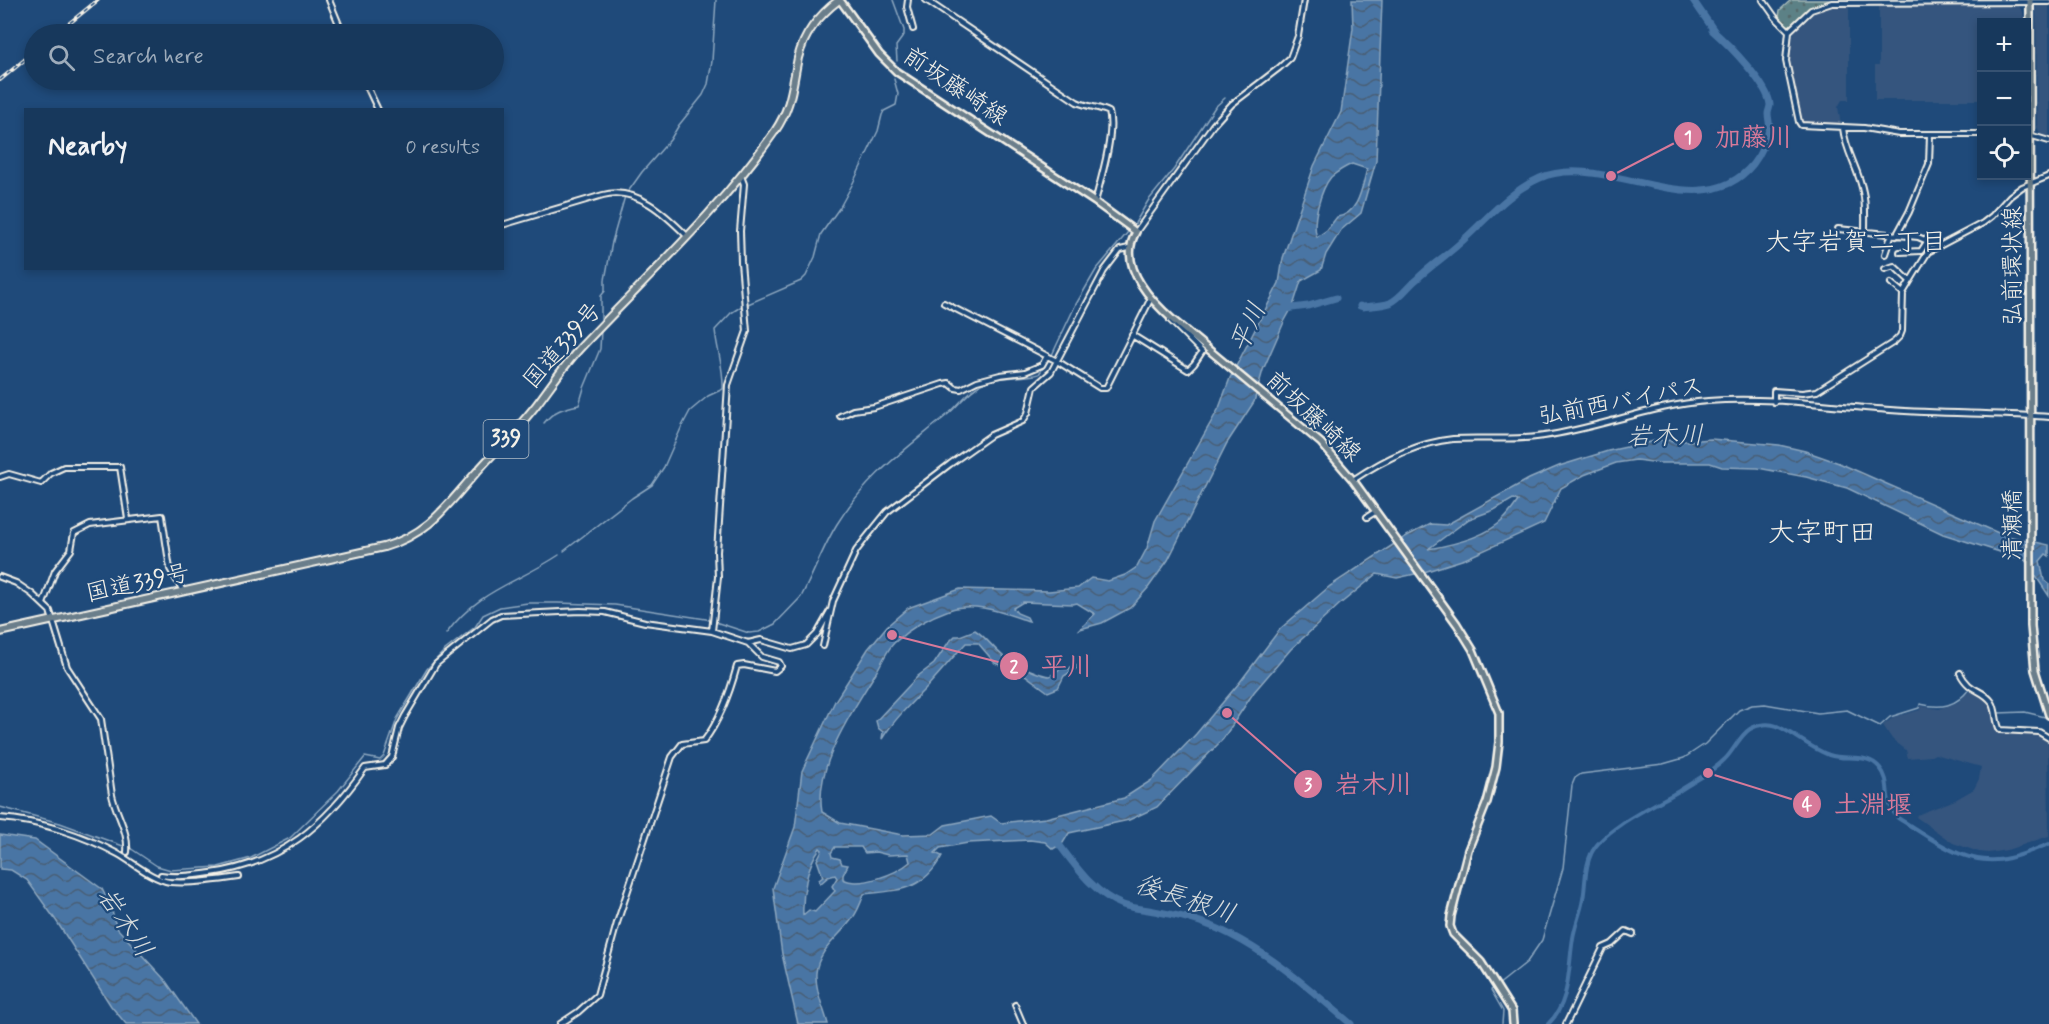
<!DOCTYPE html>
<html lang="en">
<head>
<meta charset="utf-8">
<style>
  :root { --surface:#17385c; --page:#203f62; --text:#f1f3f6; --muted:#9eacbb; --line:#365272 }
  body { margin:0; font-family:Mynerve,"Klee One",sans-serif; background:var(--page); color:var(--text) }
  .controls { position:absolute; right:18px; top:18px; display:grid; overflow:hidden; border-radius:0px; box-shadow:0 3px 9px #0003 }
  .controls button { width:54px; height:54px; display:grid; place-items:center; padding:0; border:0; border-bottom:2px solid var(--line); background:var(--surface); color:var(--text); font:30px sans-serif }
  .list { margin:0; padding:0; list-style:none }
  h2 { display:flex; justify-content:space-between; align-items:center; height:78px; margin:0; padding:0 24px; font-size:26px }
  h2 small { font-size:20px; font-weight:400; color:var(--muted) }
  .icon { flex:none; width:33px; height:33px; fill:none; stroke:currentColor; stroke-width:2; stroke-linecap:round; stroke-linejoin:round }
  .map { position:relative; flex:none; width:2049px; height:1024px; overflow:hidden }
  .search { position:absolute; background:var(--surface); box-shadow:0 3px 9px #0003; left:24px; top:24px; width:480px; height:66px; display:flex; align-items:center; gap:15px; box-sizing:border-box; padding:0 21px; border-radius:33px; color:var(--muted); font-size:22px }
  .panel { position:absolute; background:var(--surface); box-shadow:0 3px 9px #0003; left:24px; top:108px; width:480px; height:162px; border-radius:0px }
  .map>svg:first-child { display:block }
</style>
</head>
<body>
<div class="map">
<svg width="2049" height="1024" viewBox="0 0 2049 1024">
  <defs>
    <pattern id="park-dots" width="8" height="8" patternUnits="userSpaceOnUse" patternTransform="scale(1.5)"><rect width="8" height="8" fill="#5c8186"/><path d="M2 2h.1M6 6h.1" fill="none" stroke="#546a6c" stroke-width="1.8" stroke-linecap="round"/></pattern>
    <pattern id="water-waves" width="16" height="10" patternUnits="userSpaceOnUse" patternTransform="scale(1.5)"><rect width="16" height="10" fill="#4975a4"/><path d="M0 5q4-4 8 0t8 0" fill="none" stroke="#495e75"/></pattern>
  </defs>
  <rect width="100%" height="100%" fill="#1f4a7a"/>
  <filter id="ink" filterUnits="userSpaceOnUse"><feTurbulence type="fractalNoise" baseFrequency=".0167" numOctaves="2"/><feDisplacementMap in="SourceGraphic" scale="12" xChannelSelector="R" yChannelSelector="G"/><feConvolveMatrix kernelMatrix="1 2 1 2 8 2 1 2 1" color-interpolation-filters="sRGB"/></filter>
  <g filter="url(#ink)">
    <path fill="#35557e" d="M 2017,4 L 2023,12 L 2024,22 L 1982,22 L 1981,100 L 1875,100 L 1875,65 L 1879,65 L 1879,5 Z
      M 1849,5 L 1849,100 L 1842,100 L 1838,107 L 1841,125 L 1804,123 L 1800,121 L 1799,105 L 1789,66 L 1790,40 L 1797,28 L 1816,12 L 1830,6 Z
      M 2036,6 L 2049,6 L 2049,138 L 2041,136 L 2037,126 Z
      M 1971,690 L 1982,696 L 1992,705 L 1998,732 L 2041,734 L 2048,739 L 2049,836 L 2007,850 L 1988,853 L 1979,852 L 1953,843 L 1916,817 L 1917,815 L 1955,800 L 1974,789 L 1979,779 L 1981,767 L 1935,754 L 1931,756 L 1908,758 L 1906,750 L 1892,739 L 1883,725 L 1894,717 L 1920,710 L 1921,706 L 1939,709 L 1958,702 Z"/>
    <path fill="url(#park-dots)" stroke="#a8b9b7" stroke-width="1.5" d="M 1791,0 L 1835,0 C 1816,2 1804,12 1791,26 L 1787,25 L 1779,18 L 1780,10 Z"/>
    <path fill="url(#water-waves)" stroke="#8da7bf" stroke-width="1.5" fill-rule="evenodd" d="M 1352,0 L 1382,0 L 1376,161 L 1361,213 L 1341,230 L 1326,254 L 1321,270 L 1301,281 L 1293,306 L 1284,322 L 1263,370 L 1254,402 L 1227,443 L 1168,560 L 1148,588 L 1130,608 L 1102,623 L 1080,629 L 1095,614 L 1077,603 L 1073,604 L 1023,602 L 1013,608 L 1017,613 L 1027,617 L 1029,621 C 1003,613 975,601 949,610 C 929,617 909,629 894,643 C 886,651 881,665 875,674 C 852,712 814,766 822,812 L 840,823 L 903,835 L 933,834 L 945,825 L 991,816 L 1001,823 L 1046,818 L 1124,798 L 1152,780 L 1196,734 L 1240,682 L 1280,629 L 1330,586 L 1405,537 L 1430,524 L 1446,525 L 1529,479 L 1559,466 L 1608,451 L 1659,440 L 1688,441 L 1711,439 L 1779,445 L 1805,451 L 1839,463 L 2003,535 L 2049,545 L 2049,556 L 2046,554 L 2040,561 L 2044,580 L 2049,584 L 2049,596 L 2025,560 L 1943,534 L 1847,488 L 1806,477 L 1758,468 L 1722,467 L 1710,463 L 1660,463 L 1636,460 L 1616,463 L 1584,475 L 1561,488 L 1544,523 L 1465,559 L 1424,572 L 1397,578 L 1377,574 L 1340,604 L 1291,649 L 1254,692 L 1223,739 L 1157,807 L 1129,820 L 1069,833 L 1063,843 L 1053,849 L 1045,842 L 1030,840 L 988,842 L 968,843 L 940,848 L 935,853 L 942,856 C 923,891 900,890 864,894 C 861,903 858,911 852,919 C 840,936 818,950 816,973 C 815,990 824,1009 828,1024 L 798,1024 L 782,954 L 773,888 L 795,827 L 802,771 L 835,701 L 868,649 L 887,626 L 908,608 L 960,589 L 1049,591 L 1078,588 L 1091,578 L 1108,581 L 1125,575 L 1137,567 L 1147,548 L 1155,521 L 1219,408 L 1230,378 L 1279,283 L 1283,258 L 1314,166 L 1341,112 L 1353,28 ZM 1352,164 L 1367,169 C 1362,187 1359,214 1337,217 L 1327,230 L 1317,237 C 1311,223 1321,189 1331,177 C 1337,172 1345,167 1352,164 ZM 1513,499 L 1518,501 C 1514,507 1509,514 1503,520 C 1485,537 1452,545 1428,549 L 1469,519 L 1494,510 ZM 835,847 L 861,847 L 865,853 L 876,852 L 888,855 L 908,854 L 910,862 C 896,874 860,888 843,879 L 843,875 L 848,865 L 842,864 L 840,859 L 832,857 L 831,853 ZM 820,848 L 822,850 L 817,860 L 823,877 L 819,880 L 820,884 L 828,877 L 835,875 L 837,878 L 832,886 L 835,891 L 815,912 L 809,910 L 803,915 C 802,894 807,865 820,848 Z
      M 975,630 C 986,637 993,648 1003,656 C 1009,662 1042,676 1050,676 L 1061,668 L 1069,669 L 1072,666 L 1082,665 L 1064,676 L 1058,688 L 1048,692 L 1025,675 L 995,663 L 978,643 L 966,643 C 952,658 939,674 925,689 C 909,705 894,720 882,739 L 883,732 L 878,728 L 876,721 L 918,676 L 934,664 L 948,643 L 955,636 L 960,636 Z
      M 0,835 L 35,840 L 102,889 L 111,907 L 116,927 L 165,980 L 196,1024 L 126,1024 L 111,1006 L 57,922 L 27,880 L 11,870 L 0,869 Z"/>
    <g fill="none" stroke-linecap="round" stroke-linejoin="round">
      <path stroke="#8da7bf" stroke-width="1.5" d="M 893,0 L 904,30 L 904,35 L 896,46 L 897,61
        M 1134,225 L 1148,201 L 1174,169 L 1215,107 L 1225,98
        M 748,304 L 801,281 L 806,276 L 815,257 L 821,234 L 840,207 L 852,185 L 878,131 L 882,115 L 884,111 L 896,105 L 898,94 L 894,79
        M 601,323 L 601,296 L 605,291 L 605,280 L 612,242 L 625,196 L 642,172 L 670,140 L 679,125 L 703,95 L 708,84 L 712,61 L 716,0
        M 1052,355 L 1075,306 L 1096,270 L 1128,232
        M 544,423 C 554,410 564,408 579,405 L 584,388 L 600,349 L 601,330
        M 564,551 L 632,498 L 652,485 L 664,467 L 682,426 L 690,411 L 708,396 L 723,389 C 724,369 717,350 715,330 L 731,313 L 742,306
        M 446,634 C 478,590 517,583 559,555
        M 1982,691 L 1994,701
        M 1997,709 L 1998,713 L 2025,712 L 2049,718
        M 0,807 L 60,823 L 123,846
        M 130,848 L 157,866 L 171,870 L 218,867 L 251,858 L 290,838 L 338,791 L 365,757 L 380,760 L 384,756 L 397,719 L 427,669 L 445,650 L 475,627 L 483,615 L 500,607 L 528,603 L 558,603 L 615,605 L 706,619 L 749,633 L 759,632 L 775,624 L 801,597 C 814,573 823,547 837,524 C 867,476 905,450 947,415 C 959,405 967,392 980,385 C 998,375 1020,379 1039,374 L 1049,359
        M 1498,985 L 1527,962 L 1542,940 L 1563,868 L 1572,785 L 1575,778 L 1581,774 L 1663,764 L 1684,758 L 1705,744 L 1739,710 L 1752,705 L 1765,704 L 1818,713 L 1847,710 L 1880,726 L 1890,717 L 1919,708 L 1920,704 C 1941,709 1956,707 1970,688
        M 1494,988 L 1491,990 L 1503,1011 L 1502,1024"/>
      <path stroke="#4975a4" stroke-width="4" d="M 1548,1024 C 1571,1003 1568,967 1573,938 C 1575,925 1581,912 1583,899 C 1586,884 1584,868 1591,854 C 1602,829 1655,805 1679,791 C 1694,781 1711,773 1724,760 C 1734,751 1739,736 1750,729 C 1758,724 1769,723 1777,726 C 1795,734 1810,748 1829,755 C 1846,761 1867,752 1880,768 C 1893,784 1881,799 1898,818 C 1931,838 1967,869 2009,858 C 2023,855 2036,849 2049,844"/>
      <path stroke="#4975a4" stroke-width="7" d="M 1360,306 L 1363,307 C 1371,306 1382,306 1390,303 C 1401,298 1408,286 1417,279 C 1430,266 1446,256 1459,244 C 1485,221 1508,192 1540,178 C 1604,150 1701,229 1753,164 C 1760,155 1768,139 1769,127 C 1770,123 1768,118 1768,114 C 1768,111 1770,108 1770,105 C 1769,85 1727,43 1712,30 L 1715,32 L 1693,0
        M 1284,309 L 1308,306 L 1336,298
        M 1054,838 C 1073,862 1093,894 1123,905 C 1134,909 1147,909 1159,912 C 1182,916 1208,923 1229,934 C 1275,957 1312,991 1351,1024"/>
      <defs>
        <path id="minor" d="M 329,0 L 343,34
          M 908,0 L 907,7 L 913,29
          M 926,0 L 1077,102 C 1088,107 1099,107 1109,112 C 1115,133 1101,179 1095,202
          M 1763,0 L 1775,17 L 1789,31
          M 364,80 L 378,110
          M 1843,128 C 1845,150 1859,170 1863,192 C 1866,204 1865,218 1865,231
          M 1982,134 L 1899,134 L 1864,128 L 1801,125 L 1799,122 L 1786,61 L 1789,31 L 1811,10 L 1832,3 L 2049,2
          M 2026,134 L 2049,141
          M 502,225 L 603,195 C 636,186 665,214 687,236
          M 1838,229 L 1918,237 L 1939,246
          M 1136,232 L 1213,125 L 1232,104 L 1279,68 L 1290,58 L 1298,36 L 1304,0
          M 1896,236 L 1909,212 L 1929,164 L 1930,134
          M 1900,252 L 1921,251 L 1928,240
          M 1885,254 L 1891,236
          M 1885,269 L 1894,266 L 1910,281
          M 1891,283 L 1903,293
          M 944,303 L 1057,361 L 1100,388 L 1106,388 L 1151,298
          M 1132,335 L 1188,370 L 1194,364 L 1202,352 L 1170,320
          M 1774,402 L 1774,391 L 1802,393 L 1817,391 L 1894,342 L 1900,336 L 1902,331 L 1903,293 L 1928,252 L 1983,223 L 1992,216 L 2010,196 L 2022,187 L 2049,176
          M 840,416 L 853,410 L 874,407 L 943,384 L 949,383 L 955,388 L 961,389 L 977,381 L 1000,375 L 1025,372 L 1042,365 L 1047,356
          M 0,477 L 9,474 L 41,483 L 51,473 L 64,467 L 120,467 L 128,519
          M 1353,480 C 1384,459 1416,443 1453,439 C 1484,437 1514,441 1544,436 C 1600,428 1652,405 1708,401 C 1765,396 1833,406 1890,410 C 1943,414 1996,413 2049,417
          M 1367,517 L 1375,512
          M 0,577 L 16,583 L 32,594 L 50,611 L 67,667 L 101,719 L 112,795 C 116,814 129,832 127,852
          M 43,604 L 55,571 L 71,550 L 74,533 L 90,525 L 162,516 L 170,569 L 183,591
          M 712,631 L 718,577 L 717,552 L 728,385 L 747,331 L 741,262 L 740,231 L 744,184 L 741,176
          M 823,646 L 833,601 L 856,551 L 866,538 L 887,512 L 950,464 L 991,435 L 1023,421 L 1028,413 L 1034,387 L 1051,372 L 1104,271 L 1120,250 L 1129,248
          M 1960,673 C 1970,693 1982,688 1992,702 C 1997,710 1995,721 2000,730 L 2039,732 L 2049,738
          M 0,818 C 40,821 83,835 118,854 C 134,863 152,879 170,882 C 191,884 219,880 239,877
          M 161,875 C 177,878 195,875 211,873 C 282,863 325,825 365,768 L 385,765 L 392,757 L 399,728 L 405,716 L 436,664 L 492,619 L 501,615 L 580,611 L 605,612 L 645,622 L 712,631 L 748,643 L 761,640 L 792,649 L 806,645 L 817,634 L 830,611
          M 1015,1005 L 1023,1024
          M 560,1024 L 578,1012 L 597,995 L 617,923 L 672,757 L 682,744 L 704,741 C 720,720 730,692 737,666 L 744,665 L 775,671 L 781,666 L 779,662 L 762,657 L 748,643
          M 1566,1024 L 1603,948 L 1612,944 L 1626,931 L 1633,934"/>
        <path id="major" d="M 840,0 L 879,54 L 897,72 L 1095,202 L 1136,232 C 1117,265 1149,299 1173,320 L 1321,443 L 1353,480 L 1457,624 L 1473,650 L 1499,713 L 1499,742 L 1496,767 L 1487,802 L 1468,850 L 1451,916 L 1450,926 L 1453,934 L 1481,962 L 1512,1011 L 1513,1024
          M 2030,0 L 2031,626 L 2035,670 L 2049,715"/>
        <path id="highway" d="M 0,632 L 384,547 C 428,534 445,508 474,475 C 495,451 518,429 537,404 C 552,384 565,364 582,346 C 648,276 720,210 775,131 C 792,106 792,86 798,58 C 804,34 819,15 839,0"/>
      </defs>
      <use href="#minor" stroke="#f4f1e8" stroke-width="8"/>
      <use href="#major" stroke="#f4f1e8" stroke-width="10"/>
      <use href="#highway" stroke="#f4f1e8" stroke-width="10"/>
      <use href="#minor" stroke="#1f4a7a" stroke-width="4"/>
      <use href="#major" stroke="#6b7e8b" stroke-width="5"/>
      <use href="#highway" stroke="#6b7e8b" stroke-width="6"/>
      <defs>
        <path id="rail" d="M 56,34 L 98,0
          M 0,80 L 34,52"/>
      </defs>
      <use href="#rail" stroke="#f4f1e8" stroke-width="4"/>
      <use href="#rail" stroke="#1f4a7a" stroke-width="1.5" stroke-dasharray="4.5" stroke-linecap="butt"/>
    </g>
  </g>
  <g text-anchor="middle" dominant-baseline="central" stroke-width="4.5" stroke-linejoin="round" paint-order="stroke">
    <rect fill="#1f4a7a" stroke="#b4bfc7" stroke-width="1.5" x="483.5" y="420" width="45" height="38" rx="4.5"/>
    <g font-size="22" font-weight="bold" fill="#f4f1e8">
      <text x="506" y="439">339</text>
    </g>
    <g font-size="24" fill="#f4f1e8" stroke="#1f4a7a">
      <text transform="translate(955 87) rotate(34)">前坂藤崎線</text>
      <text transform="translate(2013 266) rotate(-90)">弘前環状線</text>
      <text transform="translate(563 346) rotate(-49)">国道339号</text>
      <text transform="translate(1621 402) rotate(-11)">弘前西バイパス</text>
      <text transform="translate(1313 417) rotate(43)">前坂藤崎線</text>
      <text transform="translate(2013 525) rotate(-90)">清瀬橋</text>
      <text transform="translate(138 584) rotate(-12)">国道339号</text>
    </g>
    <g font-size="26" fill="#f4f1e8" stroke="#1f4a7a">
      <text x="1856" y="243">大字岩賀二丁目</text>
    </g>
    <g font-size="26" font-style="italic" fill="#dadede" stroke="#1f4a7a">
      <text transform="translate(1249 328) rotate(-66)">平川</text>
      <text transform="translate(1665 437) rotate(-1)">岩木川</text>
      <text transform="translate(1185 900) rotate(18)">後長根川</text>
      <text transform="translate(124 923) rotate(56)">岩木川</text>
    </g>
    <g font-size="27" fill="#f4f1e8" stroke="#1f4a7a">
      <text x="1822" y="533">大字町田</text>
    </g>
  </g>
  <path fill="none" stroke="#d87a9a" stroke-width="2" d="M1611 176L1688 136M892 635L1014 666M1227 713L1308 784M1708 773L1807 804"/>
  <g fill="#d87a9a" stroke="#1f4a7a" stroke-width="2">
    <circle cx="1611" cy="176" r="6"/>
    <circle cx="892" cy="635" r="6"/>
    <circle cx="1227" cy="713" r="6"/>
    <circle cx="1708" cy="773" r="6"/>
    <circle cx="1688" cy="136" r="15"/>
    <circle cx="1014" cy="666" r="15"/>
    <circle cx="1308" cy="784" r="15"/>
    <circle cx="1807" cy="804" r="15"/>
  </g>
  <g font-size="18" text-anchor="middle" font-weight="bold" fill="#fff">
    <text x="1688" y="143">1</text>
    <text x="1014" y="672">2</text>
    <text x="1308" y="790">3</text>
    <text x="1807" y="810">4</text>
  </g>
  <g font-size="26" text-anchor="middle" font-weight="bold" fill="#d87a9a" stroke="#1f4a7a" stroke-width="4.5" stroke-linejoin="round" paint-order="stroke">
    <text x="1754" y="146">加藤川</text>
    <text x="1067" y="675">平川</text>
    <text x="1374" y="793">岩木川</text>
    <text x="1873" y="813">土淵堰</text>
  </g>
</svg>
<div class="controls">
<button>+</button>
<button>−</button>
<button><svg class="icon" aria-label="locate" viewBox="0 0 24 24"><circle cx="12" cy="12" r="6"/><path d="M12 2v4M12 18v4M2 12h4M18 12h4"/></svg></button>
</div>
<div class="search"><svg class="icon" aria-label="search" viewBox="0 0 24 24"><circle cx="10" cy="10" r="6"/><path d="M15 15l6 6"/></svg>Search here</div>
<section class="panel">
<h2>Nearby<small>0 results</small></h2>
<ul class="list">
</ul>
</section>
</div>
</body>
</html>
